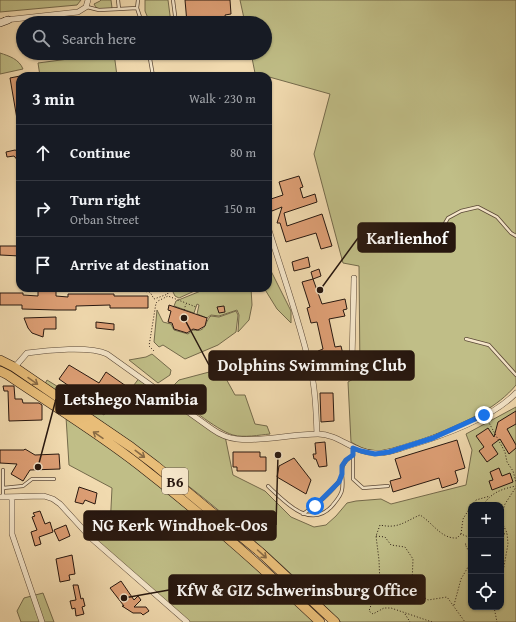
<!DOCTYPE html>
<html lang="en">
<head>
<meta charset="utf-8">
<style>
  :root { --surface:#171b24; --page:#20242c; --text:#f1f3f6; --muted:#9ea1a6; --line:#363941 }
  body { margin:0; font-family:"Gentium Book Plus",serif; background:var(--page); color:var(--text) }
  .controls { position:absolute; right:12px; bottom:12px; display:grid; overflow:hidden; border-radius:8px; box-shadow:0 1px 3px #0004 }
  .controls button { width:36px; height:36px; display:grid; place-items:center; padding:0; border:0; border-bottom:1px solid var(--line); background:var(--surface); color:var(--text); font:20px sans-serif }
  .stop { position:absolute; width:12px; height:12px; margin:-9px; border:3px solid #1a73e8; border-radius:50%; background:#fff }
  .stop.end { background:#1a73e8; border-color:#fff; box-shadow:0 1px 4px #0008 }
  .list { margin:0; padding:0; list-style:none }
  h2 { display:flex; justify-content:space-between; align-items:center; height:52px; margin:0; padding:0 16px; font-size:17px }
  h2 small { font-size:13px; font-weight:400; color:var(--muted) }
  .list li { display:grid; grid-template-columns:26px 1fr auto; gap:12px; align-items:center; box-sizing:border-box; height:56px; padding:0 16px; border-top:1px solid var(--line) }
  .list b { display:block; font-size:15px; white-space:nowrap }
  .list p { margin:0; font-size:13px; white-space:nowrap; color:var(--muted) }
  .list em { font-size:13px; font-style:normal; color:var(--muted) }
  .icon { flex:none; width:22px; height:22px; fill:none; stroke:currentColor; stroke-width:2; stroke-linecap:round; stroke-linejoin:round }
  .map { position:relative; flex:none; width:516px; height:622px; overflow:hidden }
  .search { position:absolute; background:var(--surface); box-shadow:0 1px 3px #0004; left:16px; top:16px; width:256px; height:44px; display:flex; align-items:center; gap:10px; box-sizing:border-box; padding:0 14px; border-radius:22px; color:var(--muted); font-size:15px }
  .panel { position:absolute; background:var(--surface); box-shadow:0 1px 3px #0004; left:16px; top:72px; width:256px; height:220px; border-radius:12px }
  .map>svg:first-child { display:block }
</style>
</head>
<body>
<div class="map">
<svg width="516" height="622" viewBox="0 0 516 622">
  <rect width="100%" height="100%" fill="#f1daaf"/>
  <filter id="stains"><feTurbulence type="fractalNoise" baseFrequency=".005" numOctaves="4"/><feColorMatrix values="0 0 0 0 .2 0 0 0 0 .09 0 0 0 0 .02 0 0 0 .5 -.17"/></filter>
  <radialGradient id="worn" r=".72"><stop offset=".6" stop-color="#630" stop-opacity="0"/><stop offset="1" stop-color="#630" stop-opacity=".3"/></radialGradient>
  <path fill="#c0be87" stroke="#746a4b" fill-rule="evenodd" d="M 0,0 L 81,0 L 77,5 L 0,12 Z
    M 101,0 L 111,0 L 112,8 C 106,12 97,11 94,4 L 100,1 Z
    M 145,0 L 168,0 L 171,23 L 150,23 L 145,11 Z
    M 240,0 L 516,0 L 516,385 C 507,396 495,405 483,412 C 462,424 397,453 374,451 C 365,450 358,446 351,442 L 348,382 L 360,375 L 359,266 L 343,263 L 314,154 L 330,94 L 255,73 L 251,53 L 265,53 L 265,23 L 245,23 Z
    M 0,53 C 9,56 19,59 23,69 L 0,74 Z
    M 114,53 L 117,76 L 40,76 L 38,63 Z
    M 268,265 L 291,311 L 291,323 L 277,309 L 264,288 L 268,288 Z
    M 171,288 L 201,288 L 179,298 L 175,296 Z
    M 208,288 L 251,288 L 252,305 L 249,320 L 238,332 L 239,315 L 237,310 L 219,316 L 211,315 L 207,318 L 197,314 L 199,305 L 197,304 L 194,313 L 174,306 L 176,301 Z
    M 157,310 L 163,322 L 171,324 L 174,330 L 188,334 L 193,330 C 207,333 204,322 211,316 L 219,317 L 236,311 L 238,315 L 236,332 L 218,345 L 185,359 L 163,345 L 159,347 L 154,342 Z
    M 152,354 L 171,370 L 170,375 L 158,383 L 129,360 L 146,357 Z
    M 213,371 L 224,375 L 235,395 L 245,395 L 255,424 L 267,426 L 270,434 C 259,435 244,438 233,435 C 216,430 183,402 168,391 L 179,380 Z
    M 140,377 L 225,436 L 233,475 L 265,491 L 291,517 L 314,527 L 326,525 L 336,516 L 347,503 L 356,501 L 381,499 L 391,504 L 466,485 L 472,450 L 466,434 L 516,407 L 516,622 L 341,622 C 284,565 222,510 157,462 C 121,435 82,410 45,384 L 47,380 L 104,415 L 113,403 L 118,406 ZM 471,505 L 501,505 L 501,607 L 471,607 Z
    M 66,417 L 132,463 L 320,622 L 187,622 L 91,538 L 110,528 L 112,488 L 69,465 Z
    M 43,593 L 54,622 L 21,622 L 17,611 L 24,598 Z"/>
  <path fill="#de9f75" stroke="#27170f" d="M 185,0 L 230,0 L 231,14 L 225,15 L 226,20 L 187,23 Z
    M 20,76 L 20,118 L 17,119 L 10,78 Z
    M 15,150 L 20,152 L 20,163 L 14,156 L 7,157 L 6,152 Z
    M 299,176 L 303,187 L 300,188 L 303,198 L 315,194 L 317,202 L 284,213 L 287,226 L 322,214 L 332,246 L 321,249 L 316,233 L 286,242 L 280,223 L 277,223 L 282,207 L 272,211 L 268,200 L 283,195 L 279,182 Z
    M 0,246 L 20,246 L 20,256 L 0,255 Z
    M 308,257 L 310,267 L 294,271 L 292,262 Z
    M 319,269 L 321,276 L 313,279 L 311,272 Z
    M 313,279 L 322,304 L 345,299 L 347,309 L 343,310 L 345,316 L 329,319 L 335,347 L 341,346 L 345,363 L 339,364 L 337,357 L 320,361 L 318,351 L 323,349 L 317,322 L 311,323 L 307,308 L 310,307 L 302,282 Z
    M 38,288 L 56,288 L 56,296 L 68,297 L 68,294 L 114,294 L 114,296 L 148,296 L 148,308 L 110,308 L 110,305 L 76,306 L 76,310 L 56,310 L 22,309 L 22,305 L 0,305 L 0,293 L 23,293 L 23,295 L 38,296 Z
    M 169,305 L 207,318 L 205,326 L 198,330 L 193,329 L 187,333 L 174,329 L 172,323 L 168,322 L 171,311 L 168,310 Z
    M 224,306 L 225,312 L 219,313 L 217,307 Z
    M 56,317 L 56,329 L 44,329 L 43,337 L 32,333 L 28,328 L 24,318 Z
    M 96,322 L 114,324 L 114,330 L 96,328 Z
    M 69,365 L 99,383 L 106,372 L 126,386 L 121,394 L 111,388 L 99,407 L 59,379 Z
    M 3,386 L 14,386 L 15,399 L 22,399 L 23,403 L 39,403 L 42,405 L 42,420 L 9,421 L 8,391 L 4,391 Z
    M 320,393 L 333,393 L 334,421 L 321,422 Z
    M 516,411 L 516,424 L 507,429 L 516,445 L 516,448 L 509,454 L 500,439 L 492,445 L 498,454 L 487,462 L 479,451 L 484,447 L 476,436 L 488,428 L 494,437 L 498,422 Z
    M 457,440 L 465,468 L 455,471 L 458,481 L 457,482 L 457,483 L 442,488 L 439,478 L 393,492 L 390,481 L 401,478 L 395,459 Z
    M 325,442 L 327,466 L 319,467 L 316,459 L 314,459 L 313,454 L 316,454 L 315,443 Z
    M 25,449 L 35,455 L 59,454 L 60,469 L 30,470 L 23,481 L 11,474 L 17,464 L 0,463 L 0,450 L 24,450 Z
    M 233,452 L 260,452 L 260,457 L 266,457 L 266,471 L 237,471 L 237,467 L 233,467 Z
    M 294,458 L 311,480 L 306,494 L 277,477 L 279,466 Z
    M 499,468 L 502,476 L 510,473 L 513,482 L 492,490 L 489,481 L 493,480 L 490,472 Z
    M 79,487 L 97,493 L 95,504 L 85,500 L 83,504 L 75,502 Z
    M 40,511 L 45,524 L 50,522 L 53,532 L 39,537 L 41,544 L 35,546 L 31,532 L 37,530 L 32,517 L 35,516 L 33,513 Z
    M 66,525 L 70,536 L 59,541 L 54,530 Z
    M 72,555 L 75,574 L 69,575 L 70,580 L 60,582 L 56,559 Z
    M 121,581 L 134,600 L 138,596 L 141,600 L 134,607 L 146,607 L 149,611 L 143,615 L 141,613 L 133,613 L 122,606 L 124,606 L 110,588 Z
    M 73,585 L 78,585 L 81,599 L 83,598 L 85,606 L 82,607 L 84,614 L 76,616 L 75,608 L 72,609 L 70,601 L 76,600 Z"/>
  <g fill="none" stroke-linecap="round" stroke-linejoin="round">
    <defs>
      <path id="lane" d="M 138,0 L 137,8 L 142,23
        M 173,0 L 176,23
        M 87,7 L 99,10 L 119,9 L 118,0
        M 119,9 L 137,8
        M 149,53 L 153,76
        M 440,232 L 448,218 L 461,211 L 478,207 L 497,217 L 511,233 L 516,236
        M 466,339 L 489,345 L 516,375
        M 353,448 L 353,479 L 363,488 L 388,486
        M 268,486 C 285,502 310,530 332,506 C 336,501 341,496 342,490 C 345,473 335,468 353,455
        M 3,488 L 23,486 L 32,479 L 54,479
        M 3,497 L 3,470
        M 303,514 C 316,505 335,490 342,476"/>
      <path id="street" d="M 5,20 L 78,12 L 86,7 L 88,0
        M 268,227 C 283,276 302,327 312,376 C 316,395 316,415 317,434
        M 14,368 L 27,353 C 47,350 90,346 107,354 L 212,429 C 219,434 227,438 237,439 C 264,442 291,434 318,434 C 339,434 354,453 375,453 C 385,454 395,450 405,447 C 439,437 491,419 516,393
        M 312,377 L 342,373 L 349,369 L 352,360 L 354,278
        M 0,497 L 44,496 L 53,499 L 60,504 L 91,538 L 187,622
        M 12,497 L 12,534 L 42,622"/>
      <path id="secondary" d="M 0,23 L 8,20"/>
      <path id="highway" d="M 0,360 L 14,367 L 131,447 L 156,466 L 260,552 L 335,622
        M 0,371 L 8,375 C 52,405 97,432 139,465 C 202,514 262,567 320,622"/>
    </defs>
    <use href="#lane" stroke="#5a4837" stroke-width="4"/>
    <use href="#street" stroke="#5a4837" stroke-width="6"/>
    <use href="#secondary" stroke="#27170f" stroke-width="8"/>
    <use href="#highway" stroke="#27170f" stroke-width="10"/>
    <path stroke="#27170f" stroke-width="1" stroke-dasharray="1 2" stroke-linecap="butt" d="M 140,291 L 150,292 L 154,299 L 168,294 L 165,288
      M 184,310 L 186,304
      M 154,351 L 149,346 L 156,303 L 158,301 L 168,296 L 196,307
      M 488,421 L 505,452 L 507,462 L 513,471 L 516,482
      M 472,505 L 476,500 L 490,496
      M 483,505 C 492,492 502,489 516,486
      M 501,516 L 505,504 L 516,487
      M 501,520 L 507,533 L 508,544 L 501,583
      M 461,534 L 463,519 L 471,506
      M 501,535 L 507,533
      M 376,536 L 385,537 L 391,545 L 405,547 L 413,559 L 412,583 L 414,591 L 428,600 L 447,597 L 465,622
      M 454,605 L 461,579 L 471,562 L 470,554 L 465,544 L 471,545
      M 494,607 L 497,622
      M 405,614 L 410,622
      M 432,622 L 391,608 L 384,608 L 373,614 L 369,611 L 371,605 L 377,595 L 380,585 L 379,560 L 376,536 L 380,525 C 398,529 404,522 420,515 C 433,523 441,539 457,538 L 461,534 L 471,538"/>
    <use href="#lane" stroke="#f6e7cb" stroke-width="2.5"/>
    <use href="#street" stroke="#f6e7cb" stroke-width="5"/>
    <use href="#secondary" stroke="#f6e7cb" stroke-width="7"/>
    <use href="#highway" stroke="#e8bd78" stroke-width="9"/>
  </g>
  <defs><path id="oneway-shaft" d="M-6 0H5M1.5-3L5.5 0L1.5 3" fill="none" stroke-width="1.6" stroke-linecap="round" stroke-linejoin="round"/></defs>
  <g stroke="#886a44">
    <use href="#oneway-shaft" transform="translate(33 381) rotate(35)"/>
    <use href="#oneway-shaft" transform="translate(98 435) rotate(-146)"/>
    <use href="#oneway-shaft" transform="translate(140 454) rotate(37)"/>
    <use href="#oneway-shaft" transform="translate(262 554) rotate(42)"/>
  </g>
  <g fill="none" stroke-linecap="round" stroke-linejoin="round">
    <path stroke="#1a73e8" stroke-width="5" d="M 315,506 L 339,482 L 342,474 L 342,466 L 346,460 L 353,455 L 353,448 L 361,451 L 375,454 L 389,452 L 433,438 L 484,415"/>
  </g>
  <g text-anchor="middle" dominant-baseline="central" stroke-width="4" stroke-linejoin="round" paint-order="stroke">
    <rect fill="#f6e7cb" stroke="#655547" stroke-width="1" x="162" y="468" width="26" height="26" rx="3"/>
    <g font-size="15" font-weight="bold" fill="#27170f">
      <text x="175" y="481">B6</text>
    </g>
  </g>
  <path fill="none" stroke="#27170f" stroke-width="1.5" d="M320 290L358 238M184 318L209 365M38 467L56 399M278 455L276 525M124 598L169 590"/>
  <g fill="#27170f" stroke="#f6e7cb" stroke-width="1.5">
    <circle cx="320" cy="290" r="4"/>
    <circle cx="184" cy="318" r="4"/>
    <circle cx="38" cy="467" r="4"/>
    <circle cx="278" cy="455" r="4"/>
    <circle cx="124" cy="598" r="4"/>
  </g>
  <g fill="#27170f" stroke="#27170f" stroke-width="1.5">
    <rect x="358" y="223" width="97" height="29" rx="4"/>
    <rect x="209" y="351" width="205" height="29" rx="4"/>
    <rect x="56" y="385" width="150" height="29" rx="4"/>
    <rect x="84" y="511" width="192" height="29" rx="4"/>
    <rect x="169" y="575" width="256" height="29" rx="4"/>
  </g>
  <g font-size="17" text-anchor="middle" font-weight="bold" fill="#fff">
    <text x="407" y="244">Karlienhof</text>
    <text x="312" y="371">Dolphins Swimming Club</text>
    <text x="131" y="405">Letshego Namibia</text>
    <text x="180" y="531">NG Kerk Windhoek-Oos</text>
    <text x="297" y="596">KfW &amp; GIZ Schwerinsburg Office</text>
  </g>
  <rect width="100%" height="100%" filter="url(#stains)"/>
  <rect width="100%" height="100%" fill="url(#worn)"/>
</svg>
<div class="controls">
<button>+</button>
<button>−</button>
<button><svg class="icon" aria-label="locate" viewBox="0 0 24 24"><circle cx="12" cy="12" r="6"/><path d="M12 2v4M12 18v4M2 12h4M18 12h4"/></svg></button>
</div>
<div class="stop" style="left:315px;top:506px"></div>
<div class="stop end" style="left:484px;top:415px"></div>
<div class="search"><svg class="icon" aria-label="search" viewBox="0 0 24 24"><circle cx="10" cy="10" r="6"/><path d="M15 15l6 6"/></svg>Search here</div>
<section class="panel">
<h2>3 min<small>Walk · 230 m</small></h2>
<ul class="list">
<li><svg class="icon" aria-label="ahead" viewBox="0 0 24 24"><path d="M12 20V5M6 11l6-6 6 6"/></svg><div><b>Continue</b></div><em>80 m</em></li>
<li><svg class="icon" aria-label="right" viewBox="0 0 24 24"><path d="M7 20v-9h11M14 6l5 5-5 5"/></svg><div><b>Turn right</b><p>Orban Street</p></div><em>150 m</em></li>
<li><svg class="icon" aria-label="arrive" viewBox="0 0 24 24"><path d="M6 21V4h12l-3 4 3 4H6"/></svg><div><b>Arrive at destination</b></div></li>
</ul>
</section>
</div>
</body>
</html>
